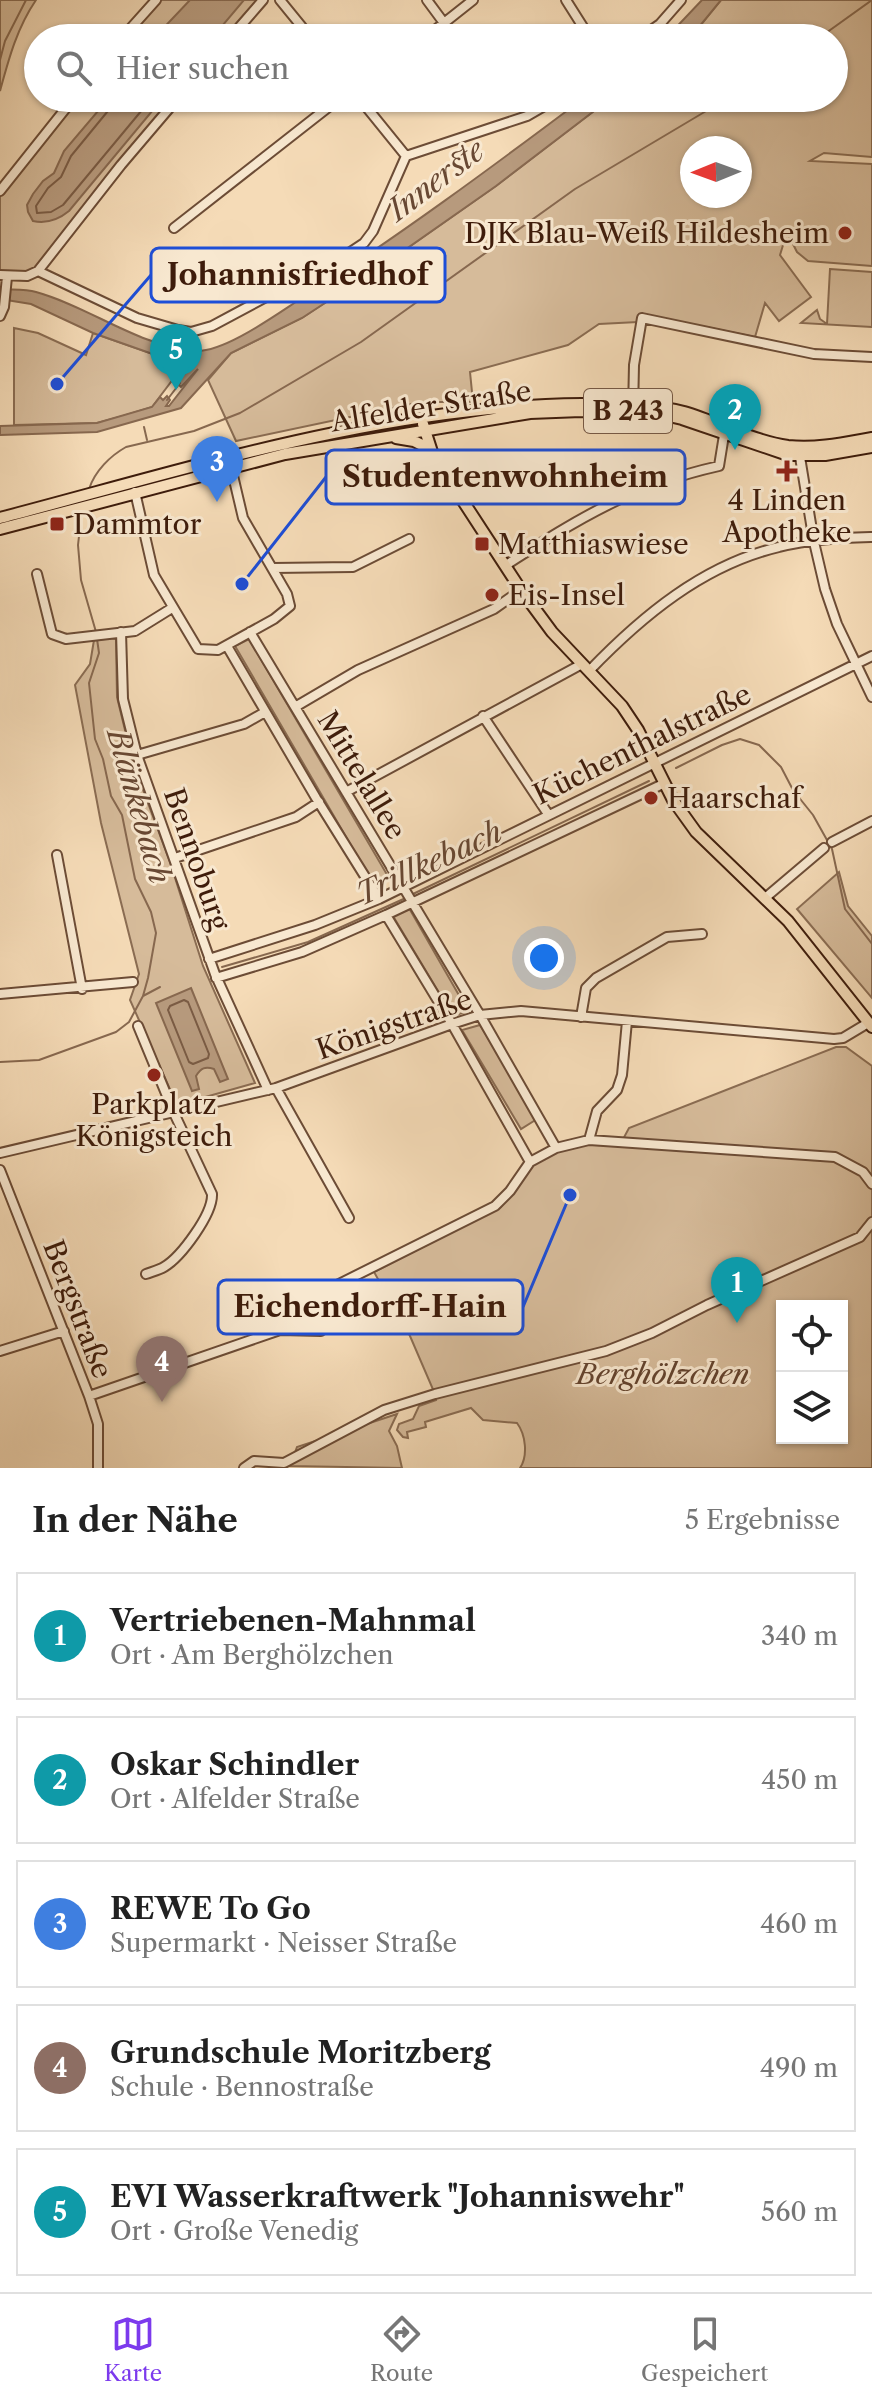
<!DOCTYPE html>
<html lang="de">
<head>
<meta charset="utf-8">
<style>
  :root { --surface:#fff; --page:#f2f2f2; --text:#222; --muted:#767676; --line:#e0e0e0; --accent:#7c3aed }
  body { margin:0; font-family:"Libre Caslon Text",serif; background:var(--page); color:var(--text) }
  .controls { position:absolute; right:24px; bottom:24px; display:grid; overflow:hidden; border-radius:0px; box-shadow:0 2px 6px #0004 }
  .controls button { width:72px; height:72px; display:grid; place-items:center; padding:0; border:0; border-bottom:2px solid var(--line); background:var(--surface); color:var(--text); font:40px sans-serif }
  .compass { position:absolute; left:680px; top:136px; width:72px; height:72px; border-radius:50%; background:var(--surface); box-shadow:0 2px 6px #0004; rotate:269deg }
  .you { position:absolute; left:544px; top:958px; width:28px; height:28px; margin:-20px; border:6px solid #fff; border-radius:50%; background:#1a73e8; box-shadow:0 0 0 12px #1a73e833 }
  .badge { display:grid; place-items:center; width:52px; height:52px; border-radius:50%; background:var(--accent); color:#fff; font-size:26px; font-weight:700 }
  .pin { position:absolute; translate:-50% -66px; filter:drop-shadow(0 2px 4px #0008) }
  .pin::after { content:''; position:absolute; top:42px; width:28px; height:24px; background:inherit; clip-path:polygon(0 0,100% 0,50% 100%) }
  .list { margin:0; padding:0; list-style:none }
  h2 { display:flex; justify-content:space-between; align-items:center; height:104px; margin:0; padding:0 32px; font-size:34px }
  h2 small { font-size:26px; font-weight:400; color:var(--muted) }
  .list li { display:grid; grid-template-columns:52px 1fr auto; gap:24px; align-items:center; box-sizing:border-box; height:128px; margin:0 16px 16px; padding:0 16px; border:2px solid var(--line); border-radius:0px }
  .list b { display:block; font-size:30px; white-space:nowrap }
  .list p { margin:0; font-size:26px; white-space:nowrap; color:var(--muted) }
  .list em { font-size:26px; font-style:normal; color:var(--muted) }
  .icon { flex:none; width:44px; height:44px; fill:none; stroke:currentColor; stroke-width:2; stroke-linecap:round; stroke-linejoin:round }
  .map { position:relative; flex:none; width:872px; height:1468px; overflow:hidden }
  .search { position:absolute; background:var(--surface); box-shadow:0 2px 6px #0004; left:24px; right:24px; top:24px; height:88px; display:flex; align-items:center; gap:20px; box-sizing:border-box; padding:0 28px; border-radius:44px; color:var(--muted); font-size:30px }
  .sheet { height:824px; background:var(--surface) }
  nav { display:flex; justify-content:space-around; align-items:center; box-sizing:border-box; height:112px; border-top:2px solid var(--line); background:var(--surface); font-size:22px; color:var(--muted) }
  nav a { display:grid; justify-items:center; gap:4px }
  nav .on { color:var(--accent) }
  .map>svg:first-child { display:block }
</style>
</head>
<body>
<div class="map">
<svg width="872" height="1468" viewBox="0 0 872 1468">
  <rect width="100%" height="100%" fill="#f5dbb7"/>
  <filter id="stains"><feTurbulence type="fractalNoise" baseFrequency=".0025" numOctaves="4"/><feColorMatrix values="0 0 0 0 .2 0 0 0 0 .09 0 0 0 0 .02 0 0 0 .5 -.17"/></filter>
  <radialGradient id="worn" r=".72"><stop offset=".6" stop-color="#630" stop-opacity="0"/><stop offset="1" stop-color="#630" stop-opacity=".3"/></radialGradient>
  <path fill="#d6bb9a" stroke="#8a6c52" stroke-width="2" fill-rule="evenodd" d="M 0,0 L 36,0 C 17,28 9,58 0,91 Z
    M 160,0 L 259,0 L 227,38 L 127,38 Z
    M 721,0 L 872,0 L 872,157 L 824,153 L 810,161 L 872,164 L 872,266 L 808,261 L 797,252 L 787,232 L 780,255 L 811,297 L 779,321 L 765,303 L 755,337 L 706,327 L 638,322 L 599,324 L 568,345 L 470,372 L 473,402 L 421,402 L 236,441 L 208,380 L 231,353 L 302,318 L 389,261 L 496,186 L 611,98 L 829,98 L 828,101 L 834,98 L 834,38 L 690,38 ZM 692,148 L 740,148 L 740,196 L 692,196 Z
    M 78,98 L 176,98 L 37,271 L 6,274 L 0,280 L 0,196 Z
    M 830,269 L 872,272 L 872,327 L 801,323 L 817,310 L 820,319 L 827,324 Z
    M 14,328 L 38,333 L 86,355 L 93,333 L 187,366 L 178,379 L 174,378 L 152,407 L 123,416 L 97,423 L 14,425 Z
    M 116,638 L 117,697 L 133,763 L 170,862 L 203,966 L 255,1083 L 177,1105 L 130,1000 L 139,974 L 101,823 L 75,685 L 90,664 L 94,640 Z
    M 249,639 L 389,878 L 374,885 L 235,646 Z
    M 839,872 L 848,906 L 872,936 L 872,998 L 797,909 Z
    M 409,908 L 468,1011 L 453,1016 L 393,916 Z
    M 480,1025 L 537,1119 L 521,1129 L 462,1030 Z
    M 836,1047 L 846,1047 L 872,1066 L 872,1468 L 520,1468 C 528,1456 526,1435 517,1423 L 483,1420 L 471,1408 L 425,1422 L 426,1427 L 407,1432 L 408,1438 L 403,1437 L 397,1430 L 399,1424 L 413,1419 L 419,1406 L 436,1400 L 435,1394 L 410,1336 L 374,1272 L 501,1207 L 530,1163 L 556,1149 L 589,1141 L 621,1143 L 629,1128 ZM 782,1306 L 842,1306 L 842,1438 L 782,1438 Z
    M 397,1414 L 389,1431 L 397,1446 L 402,1468 L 290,1466 L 297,1447 Z"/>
  <path fill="#b79a7d" stroke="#87684f" stroke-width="2" d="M 190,0 L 244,0 L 212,38 L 154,38 Z
    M 702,0 L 721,0 L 690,38 L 666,38 Z
    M 109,98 L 163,98 L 69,211 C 58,220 47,224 33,221 L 28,212 L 27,205 L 33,194 L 43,181 L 54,173 L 64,151 Z
    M 584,98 L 611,98 L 496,186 L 389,261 L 302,318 L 231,353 L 181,408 L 97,432 L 0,435 L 0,426 L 97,423 L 152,407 L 160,397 L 163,400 L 167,396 L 170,400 L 166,406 L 169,406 L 198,369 L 181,387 L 177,383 L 187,366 L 93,333 L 31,304 L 0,299 L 0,289 C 12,290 25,289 36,292 C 90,307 138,346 195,351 C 224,353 277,314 302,298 C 399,236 492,167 584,98 Z
    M 191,988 L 228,1079 L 220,1082 L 214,1069 C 205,1066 201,1068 196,1076 L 199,1089 L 192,1091 L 156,1003 Z"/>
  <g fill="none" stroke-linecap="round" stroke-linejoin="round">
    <path stroke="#7a5b44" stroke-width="2" d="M 114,98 L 112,106 L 71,156 L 61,177 L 48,188 L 36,206 L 37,213 L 51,212 L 63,205 L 152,98
      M 184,1000 L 188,1002 L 209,1054 L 208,1058 L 193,1064 L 189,1062 L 168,1010 L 170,1006 Z"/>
    <path stroke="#87684f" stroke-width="2" d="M 819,38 L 872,0
      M 0,60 L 5,41 L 26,0
      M 167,400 L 180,383
      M 144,427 L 147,440
      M 89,489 C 95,471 110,456 126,447 L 194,431 L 240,413 L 361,342 L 575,189 L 728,98
      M 82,510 L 78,545 L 81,580 L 96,632
      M 676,768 L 722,745 L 740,739 L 759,745 L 781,767 L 793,790 L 813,815 L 832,849 L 845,909 L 872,944
      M 413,894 L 649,781
      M 222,967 L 308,942 L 408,897
      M 143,996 L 160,987
      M 0,1062 L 39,1060 L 116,1032 L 129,1022 L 143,996 L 148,978 L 156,933 L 151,912 L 135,879 L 122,815 L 111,796 L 103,759 L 95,739 L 89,683 L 99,653 L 97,639"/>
    <defs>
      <path id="minor" d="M 280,0 L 311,38
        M 427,0 L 444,23
        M 566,0 L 590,38
        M 122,38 L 156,0
        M 230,38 L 263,0
        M 425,38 L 473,0
        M 640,38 L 660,24 L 681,0
        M 359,98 L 406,156
        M 0,191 L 74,98
        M 174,228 L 340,98
        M 38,271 L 121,165 L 178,98
        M 0,275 L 27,276 L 38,271 L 137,318 L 178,330 L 191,332 L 212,326 L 268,296 L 286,295 L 364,243 L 373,231 L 406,156 L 527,116 L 558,98
        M 0,316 L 4,307 L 7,277
        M 633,411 L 634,365 L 642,318 L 814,354 L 872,357
        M 799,451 L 814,542 L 825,589 L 837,624 L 872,697
        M 135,492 L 154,575 L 198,649 L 218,650 L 274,619 L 290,606 L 287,594 L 243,518 L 231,467
        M 506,565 C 580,518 630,486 719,466 L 725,429
        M 273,568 L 353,567 L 409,539
        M 37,574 L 52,634 L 66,639 L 135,631 L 172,608
        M 121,632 L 123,699 L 137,755 L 215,974 L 268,1090
        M 250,632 L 480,1015 L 556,1148
        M 227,646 L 316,798 L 379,899
        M 589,671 C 642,616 703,565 779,547 C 809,539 842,538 872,537
        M 295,707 L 358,670 L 494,609 L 521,590
        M 483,716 L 548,814
        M 137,755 L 244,724 L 265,712
        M 346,792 L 582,664
        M 832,842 L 872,821
        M 57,855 L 82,989
        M 175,858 L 296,817 L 319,802
        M 765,898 L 824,848
        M 386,915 L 452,1024 L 530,1162
        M 209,959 L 315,925 L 379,899 L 872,656
        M 216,978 L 302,952 L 386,915 L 665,783
        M 0,994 L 133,982
        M 581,1017 L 586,988 L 596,978 L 667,937 L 702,934
        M 138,1026 L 174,1113 L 212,1194 C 213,1214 181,1257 164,1267 C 159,1270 151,1272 146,1274
        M 276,1088 L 349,1218
        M 589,1140 L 597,1111 L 617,1090 L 622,1075 L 627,1021
        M 0,1153 L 276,1088 L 452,1024 L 480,1015 L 521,1011 L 834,1039 L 843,1038 L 868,1023
        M 0,1170 L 89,1396 L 98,1424 L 98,1468
        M 280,1330 L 277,1322 L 297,1305 L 495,1206 L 510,1191 L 530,1162 L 556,1148 L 589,1140 L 835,1157 L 863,1172 L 872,1184
        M 0,1351 L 64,1331
        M 89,1396 L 280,1330 L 321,1331
        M 244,1468 L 254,1461 L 284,1463 L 384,1410 L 435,1394 L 606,1351 L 652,1333 L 707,1305 L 860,1237 L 872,1222"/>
      <path id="major" d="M 423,424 L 433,455 L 521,590 L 552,632 L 622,706 L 638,730 L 673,800 L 696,832 L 788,921 L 872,1027
        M 396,438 L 414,441 L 430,449
        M 0,518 C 191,468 382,406 582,404 C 616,404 650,403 684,412 C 718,422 753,441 788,446 C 817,449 844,443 872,438
        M 0,529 L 285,454 L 530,413 L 581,411 L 656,413 L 682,419 L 788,455 L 825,455 L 872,447"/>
    </defs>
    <use href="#minor" stroke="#6c4c36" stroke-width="12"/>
    <use href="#major" stroke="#3e1c0b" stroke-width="14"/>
    <use href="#minor" stroke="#f8e8d0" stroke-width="8"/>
    <use href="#major" stroke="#f5dbb7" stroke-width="10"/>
  </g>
  <g fill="#8f2418" stroke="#f8e8d0" stroke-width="3">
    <circle cx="845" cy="233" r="8"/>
    <path d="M783 459h8v8h8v8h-8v8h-8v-8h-8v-8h8z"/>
    <rect x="49" y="516" width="16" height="16" rx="4"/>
    <rect x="474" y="536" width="16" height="16" rx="4"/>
    <circle cx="492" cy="595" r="8"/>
    <circle cx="651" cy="798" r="8"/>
    <circle cx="154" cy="1075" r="8"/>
  </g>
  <g text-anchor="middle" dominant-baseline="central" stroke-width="6" stroke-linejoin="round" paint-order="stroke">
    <rect fill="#f8e8d0" stroke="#765946" stroke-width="2" x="584" y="389" width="88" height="44" rx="6"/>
    <g font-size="26" font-weight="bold" fill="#3e1c0b">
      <text x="628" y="411">B 243</text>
    </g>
    <g font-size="28" fill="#3e1c0b" stroke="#f8e8d0" text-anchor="start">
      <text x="829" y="233" text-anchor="end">DJK Blau-Weiß Hildesheim</text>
      <text x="787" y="500" text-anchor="middle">4 Linden<tspan x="787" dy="32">Apotheke</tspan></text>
      <text x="73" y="524">Dammtor</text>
      <text x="498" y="544">Matthiaswiese</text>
      <text x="508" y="595">Eis-Insel</text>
      <text x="667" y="798">Haarschaf</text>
      <text x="154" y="1104" text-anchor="middle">Parkplatz<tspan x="154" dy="32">Königsteich</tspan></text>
    </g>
    <g font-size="28" fill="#3e1c0b" stroke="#f8e8d0">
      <text transform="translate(431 406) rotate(-9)">Alfelder Straße</text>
      <text transform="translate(642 744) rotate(-26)">Küchenthalstraße</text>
      <text transform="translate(362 775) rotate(59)">Mittelallee</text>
      <text transform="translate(197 859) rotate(71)">Bennoburg</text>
      <text transform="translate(394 1024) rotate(-19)">Königstraße</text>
      <text transform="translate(78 1309) rotate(69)">Bergstraße</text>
    </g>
    <g font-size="28" font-style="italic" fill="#64442f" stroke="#f8e8d0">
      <text x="663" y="1374">Berghölzchen</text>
    </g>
    <g font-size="30" font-style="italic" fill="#684833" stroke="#f8e8d0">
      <text transform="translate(436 180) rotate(-37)">Innerste</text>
      <text transform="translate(139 806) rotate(74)">Blänkebach</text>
      <text transform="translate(429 863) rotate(-25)">Trillkebach</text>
    </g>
  </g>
  <path fill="none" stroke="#1d4ed8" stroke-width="3" d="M57 384L151 275M242 584L326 477M570 1195L523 1307"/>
  <g fill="#1d4ed8" stroke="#f8e8d0" stroke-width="3">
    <circle cx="57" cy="384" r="8"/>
    <circle cx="242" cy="584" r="8"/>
    <circle cx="570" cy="1195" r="8"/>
  </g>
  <g fill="#f8e8d0" stroke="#1d4ed8" stroke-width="3">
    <rect x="151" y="248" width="294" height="54" rx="8"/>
    <rect x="326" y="450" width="359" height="54" rx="8"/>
    <rect x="218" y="1280" width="305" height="54" rx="8"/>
  </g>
  <g font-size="30" text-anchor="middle" font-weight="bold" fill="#3e1c0b">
    <text x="298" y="285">Johannisfriedhof</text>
    <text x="505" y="487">Studentenwohnheim</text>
    <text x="370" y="1317">Eichendorff-Hain</text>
  </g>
  <rect width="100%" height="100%" filter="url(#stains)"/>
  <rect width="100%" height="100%" fill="url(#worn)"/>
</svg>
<div class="controls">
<button><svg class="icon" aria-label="locate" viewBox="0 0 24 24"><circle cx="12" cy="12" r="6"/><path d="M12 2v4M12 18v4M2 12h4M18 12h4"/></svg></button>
<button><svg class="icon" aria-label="layers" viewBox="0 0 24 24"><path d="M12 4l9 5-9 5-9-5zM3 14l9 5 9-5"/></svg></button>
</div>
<svg class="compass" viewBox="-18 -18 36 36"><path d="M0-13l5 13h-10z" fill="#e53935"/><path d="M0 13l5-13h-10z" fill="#767676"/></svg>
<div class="you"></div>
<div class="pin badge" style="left:737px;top:1323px;background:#0f9aa8">1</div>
<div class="pin badge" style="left:735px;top:450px;background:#0f9aa8">2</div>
<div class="pin badge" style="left:217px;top:502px;background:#3f7fe0">3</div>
<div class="pin badge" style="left:162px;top:1402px;background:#8d6e63">4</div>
<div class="pin badge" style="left:176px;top:390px;background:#0f9aa8">5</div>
<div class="search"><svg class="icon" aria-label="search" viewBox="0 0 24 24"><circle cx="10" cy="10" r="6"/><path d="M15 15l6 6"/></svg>Hier suchen</div>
</div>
<section class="sheet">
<h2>In der Nähe<small>5 Ergebnisse</small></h2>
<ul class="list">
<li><span class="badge" style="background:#0f9aa8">1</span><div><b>Vertriebenen-Mahnmal</b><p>Ort · Am Berghölzchen</p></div><em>340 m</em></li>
<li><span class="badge" style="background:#0f9aa8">2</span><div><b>Oskar Schindler</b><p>Ort · Alfelder Straße</p></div><em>450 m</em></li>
<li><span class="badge" style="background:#3f7fe0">3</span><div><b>REWE To Go</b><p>Supermarkt · Neisser Straße</p></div><em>460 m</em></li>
<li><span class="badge" style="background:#8d6e63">4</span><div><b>Grundschule Moritzberg</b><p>Schule · Bennostraße</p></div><em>490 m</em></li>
<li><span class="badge" style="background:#0f9aa8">5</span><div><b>EVI Wasserkraftwerk &quot;Johanniswehr&quot;</b><p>Ort · Große Venedig</p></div><em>560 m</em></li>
</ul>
</section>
<nav>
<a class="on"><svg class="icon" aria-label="map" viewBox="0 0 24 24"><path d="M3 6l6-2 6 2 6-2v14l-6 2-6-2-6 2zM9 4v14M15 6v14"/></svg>Karte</a>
<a><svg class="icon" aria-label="directions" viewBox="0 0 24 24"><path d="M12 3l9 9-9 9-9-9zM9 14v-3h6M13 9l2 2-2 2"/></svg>Route</a>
<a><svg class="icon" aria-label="saved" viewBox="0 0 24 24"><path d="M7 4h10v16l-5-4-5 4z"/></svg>Gespeichert</a>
</nav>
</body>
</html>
